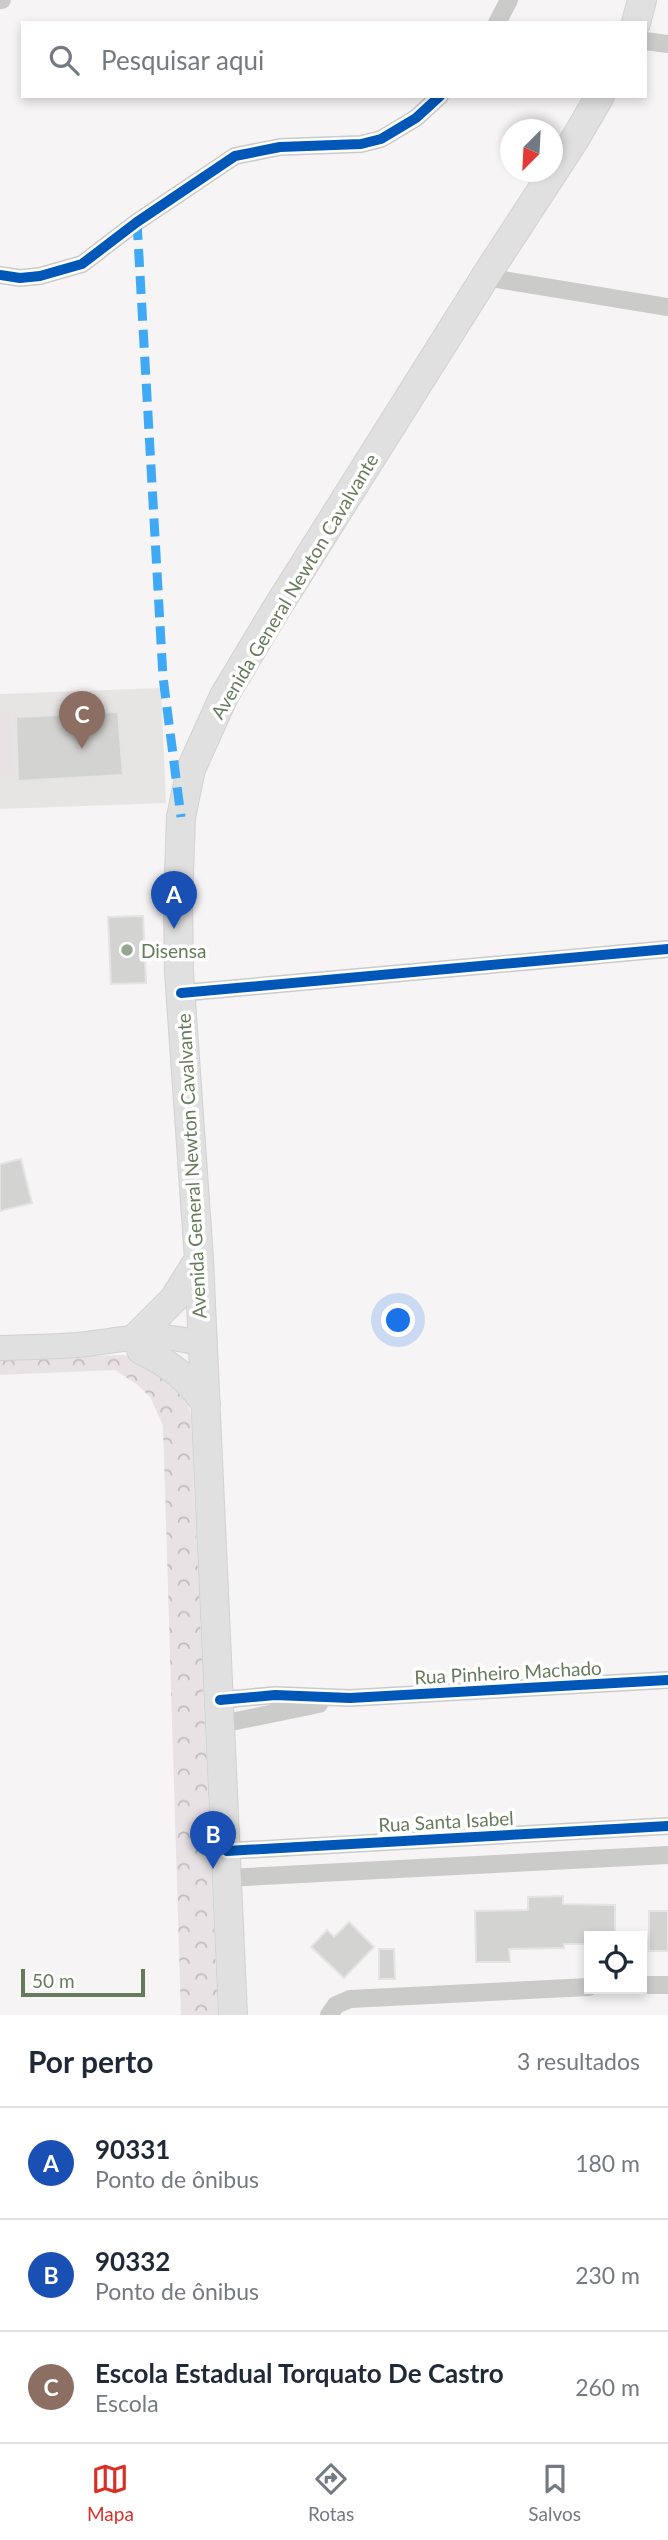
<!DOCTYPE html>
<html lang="pt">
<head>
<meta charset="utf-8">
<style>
  :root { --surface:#fff; --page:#f2f2f3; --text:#1f2937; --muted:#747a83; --line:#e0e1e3; --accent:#d93025 }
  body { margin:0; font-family:Lato,sans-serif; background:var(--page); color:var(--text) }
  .controls { position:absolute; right:21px; bottom:21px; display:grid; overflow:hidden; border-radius:0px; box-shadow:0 4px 10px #0003 }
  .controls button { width:63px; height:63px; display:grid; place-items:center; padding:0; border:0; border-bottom:2px solid var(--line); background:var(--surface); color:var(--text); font:35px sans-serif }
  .compass { position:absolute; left:500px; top:119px; width:63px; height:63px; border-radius:50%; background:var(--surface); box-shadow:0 4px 10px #0003; rotate:204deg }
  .scale { position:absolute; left:21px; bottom:18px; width:124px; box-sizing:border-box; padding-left:7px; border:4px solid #667b5b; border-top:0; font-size:19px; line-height:24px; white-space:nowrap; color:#667b5b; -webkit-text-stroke:5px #fff; paint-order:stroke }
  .you { position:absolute; left:399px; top:1321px; width:24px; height:24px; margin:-18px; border:5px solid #fff; border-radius:50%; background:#1a73e8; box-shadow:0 0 0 10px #1a73e833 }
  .badge { display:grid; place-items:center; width:46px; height:46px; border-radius:50%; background:var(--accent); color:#fff; font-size:23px; font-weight:700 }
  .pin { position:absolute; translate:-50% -58px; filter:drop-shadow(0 2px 4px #0008) }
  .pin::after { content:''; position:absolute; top:37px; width:24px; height:21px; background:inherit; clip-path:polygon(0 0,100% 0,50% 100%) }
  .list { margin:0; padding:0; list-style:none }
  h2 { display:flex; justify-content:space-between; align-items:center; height:91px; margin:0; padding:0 28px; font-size:30px }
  h2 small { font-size:23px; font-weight:400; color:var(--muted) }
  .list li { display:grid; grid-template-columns:46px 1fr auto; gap:21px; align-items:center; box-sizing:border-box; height:112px; padding:0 28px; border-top:2px solid var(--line) }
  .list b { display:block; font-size:26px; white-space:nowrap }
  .list p { margin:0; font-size:23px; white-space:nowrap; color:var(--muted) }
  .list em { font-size:23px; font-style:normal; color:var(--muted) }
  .icon { flex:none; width:38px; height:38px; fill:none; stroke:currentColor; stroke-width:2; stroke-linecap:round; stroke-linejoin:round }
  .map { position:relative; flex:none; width:668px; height:2015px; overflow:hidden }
  .search { position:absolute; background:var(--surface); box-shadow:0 4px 10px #0003; left:21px; right:21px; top:21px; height:77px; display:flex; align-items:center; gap:18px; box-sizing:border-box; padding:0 24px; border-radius:0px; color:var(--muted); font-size:26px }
  .sheet { height:427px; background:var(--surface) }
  nav { display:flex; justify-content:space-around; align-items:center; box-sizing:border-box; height:98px; border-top:2px solid var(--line); background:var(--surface); font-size:19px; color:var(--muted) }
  nav a { display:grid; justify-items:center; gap:4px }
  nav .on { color:var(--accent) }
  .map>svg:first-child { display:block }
</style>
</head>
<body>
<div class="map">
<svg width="668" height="2015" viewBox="0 0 668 2015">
  <defs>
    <pattern id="forest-crowns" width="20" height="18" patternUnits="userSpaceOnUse" patternTransform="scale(1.75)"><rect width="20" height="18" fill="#e9e2e4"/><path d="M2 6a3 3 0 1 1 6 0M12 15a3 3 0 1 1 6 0" fill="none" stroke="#c1bcbc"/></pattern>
  </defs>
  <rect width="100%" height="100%" fill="#f6f4f5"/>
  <path fill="#e6e5e4" d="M 161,688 L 166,803 L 0,809 L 0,694 Z"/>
  <path fill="url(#forest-crowns)" d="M 123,1355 L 140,1358 L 187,1400 L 191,1417 L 218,2015 L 181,2015 L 163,1425 L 150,1397 L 138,1385 L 115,1370 L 0,1375 L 0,1359 Z"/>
  <path fill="#e9e2e4" d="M 0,716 L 10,716 L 13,771 L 0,771 Z"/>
  <path fill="#d3d4d2" stroke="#e5e4e4" stroke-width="2" d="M 118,712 L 123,775 L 18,781 L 16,717 Z
    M 143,916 L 146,983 L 111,984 L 108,917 Z
    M 21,1159 L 32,1203 L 0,1211 L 0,1164 Z
    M 563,1896 L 563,1904 L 615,1905 L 615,1936 L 589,1936 L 589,1944 L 564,1944 L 564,1948 L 509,1949 L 510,1962 L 476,1962 L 475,1911 L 528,1910 L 528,1897 Z
    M 649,1911 L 668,1911 L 668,1951 L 649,1951 Z
    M 349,1922 L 374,1947 L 344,1978 L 311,1947 L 327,1930 L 334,1937 Z
    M 379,1949 L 394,1949 L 395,1979 L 379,1979 Z"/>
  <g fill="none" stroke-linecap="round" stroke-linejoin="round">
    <defs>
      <path id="secondary" d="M 0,1348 C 25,1347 51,1347 77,1345 C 126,1340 152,1330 201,1344"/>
      <path id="primary" d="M 636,23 L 642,0
        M 137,1336 L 174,1299 L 199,1259
        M 141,1350 C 170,1364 188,1378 206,1404
        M 233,2015 L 199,1259 L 179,972 L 178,902 L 181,817 L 191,769 L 224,696 L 275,611 L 485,277 L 575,139 L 600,96"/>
    </defs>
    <use href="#secondary" stroke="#d1d2d0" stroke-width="26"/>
    <use href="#primary" stroke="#d2d2d1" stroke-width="30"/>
    <path stroke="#cbccca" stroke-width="18" d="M 0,0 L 2,0
      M 497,23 L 509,0
      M 645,41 L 668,44
      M 0,275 L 20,278 L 40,276 L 82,264 L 137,222 L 235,156 L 280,147 L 361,144 L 381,139 L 416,118 L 440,96
      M 485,277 L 668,307
      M 181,993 L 668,949
      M 220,1700 L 275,1695 L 350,1698 L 668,1680
      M 221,1724 L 319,1704
      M 227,1851 L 668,1826
      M 227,1878 L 668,1855
      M 642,1985 L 668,1985
      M 329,2015 L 336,2005 L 350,1999 L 589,1987"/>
    <use href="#secondary" stroke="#dfe0df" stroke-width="24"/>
    <use href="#primary" stroke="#dfe0df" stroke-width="28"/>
    <path stroke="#3fa9f5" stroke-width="9" stroke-dasharray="18 9" stroke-linecap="butt" d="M 137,222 L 163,677 L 181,817"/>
    <defs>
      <path id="cycleway" d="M 0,275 L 20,278 L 40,276 L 82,264 L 137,222 L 235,156 L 280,147 L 361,144 L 381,139 L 416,118 L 440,96
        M 181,993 L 668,949
        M 220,1700 L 275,1695 L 350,1698 L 668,1680
        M 227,1851 L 668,1826"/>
    </defs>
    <use href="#cycleway" stroke="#fff" stroke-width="15"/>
    <use href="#cycleway" stroke="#0057b8" stroke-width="10"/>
  </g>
  <circle fill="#98a591" stroke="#fff" stroke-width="2.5" cx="127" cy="950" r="7"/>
  <g text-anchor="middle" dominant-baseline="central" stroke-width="7" stroke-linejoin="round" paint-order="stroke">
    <g font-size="19" fill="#667b5b" stroke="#fff">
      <text transform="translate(294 586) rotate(-59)">Avenida General Newton Cavalvante</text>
      <text transform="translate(191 1166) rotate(-93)">Avenida General Newton Cavalvante</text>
      <text transform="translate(508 1672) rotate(-3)">Rua Pinheiro Machado</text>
      <text transform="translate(446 1821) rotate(-3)">Rua Santa Isabel</text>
    </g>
    <g font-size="19" fill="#667b5b" stroke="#fff" text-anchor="start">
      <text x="141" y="950">Disensa</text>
    </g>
  </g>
</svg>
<div class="controls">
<button><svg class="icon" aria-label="locate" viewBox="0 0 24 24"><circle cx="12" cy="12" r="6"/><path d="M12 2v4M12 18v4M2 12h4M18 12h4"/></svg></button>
</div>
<svg class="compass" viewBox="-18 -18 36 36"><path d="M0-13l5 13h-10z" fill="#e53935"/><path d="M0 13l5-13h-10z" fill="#747a83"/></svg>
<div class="scale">50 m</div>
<div class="you"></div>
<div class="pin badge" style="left:174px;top:929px;background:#1a4fb4">A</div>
<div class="pin badge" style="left:213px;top:1869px;background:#1a4fb4">B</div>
<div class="pin badge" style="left:82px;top:749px;background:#8d6e63">C</div>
<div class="search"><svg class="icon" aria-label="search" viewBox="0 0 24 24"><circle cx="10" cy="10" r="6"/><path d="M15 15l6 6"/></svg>Pesquisar aqui</div>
</div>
<section class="sheet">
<h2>Por perto<small>3 resultados</small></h2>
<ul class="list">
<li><span class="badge" style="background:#1a4fb4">A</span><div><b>90331</b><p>Ponto de ônibus</p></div><em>180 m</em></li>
<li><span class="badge" style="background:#1a4fb4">B</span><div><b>90332</b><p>Ponto de ônibus</p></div><em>230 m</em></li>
<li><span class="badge" style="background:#8d6e63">C</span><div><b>Escola Estadual Torquato De Castro</b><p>Escola</p></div><em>260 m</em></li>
</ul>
</section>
<nav>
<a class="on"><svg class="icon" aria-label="map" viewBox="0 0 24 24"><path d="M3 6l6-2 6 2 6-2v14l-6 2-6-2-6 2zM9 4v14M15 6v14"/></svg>Mapa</a>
<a><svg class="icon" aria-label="directions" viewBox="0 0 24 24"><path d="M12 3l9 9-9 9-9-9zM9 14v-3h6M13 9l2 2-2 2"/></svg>Rotas</a>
<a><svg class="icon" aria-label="saved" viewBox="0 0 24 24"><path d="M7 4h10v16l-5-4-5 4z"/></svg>Salvos</a>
</nav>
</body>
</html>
